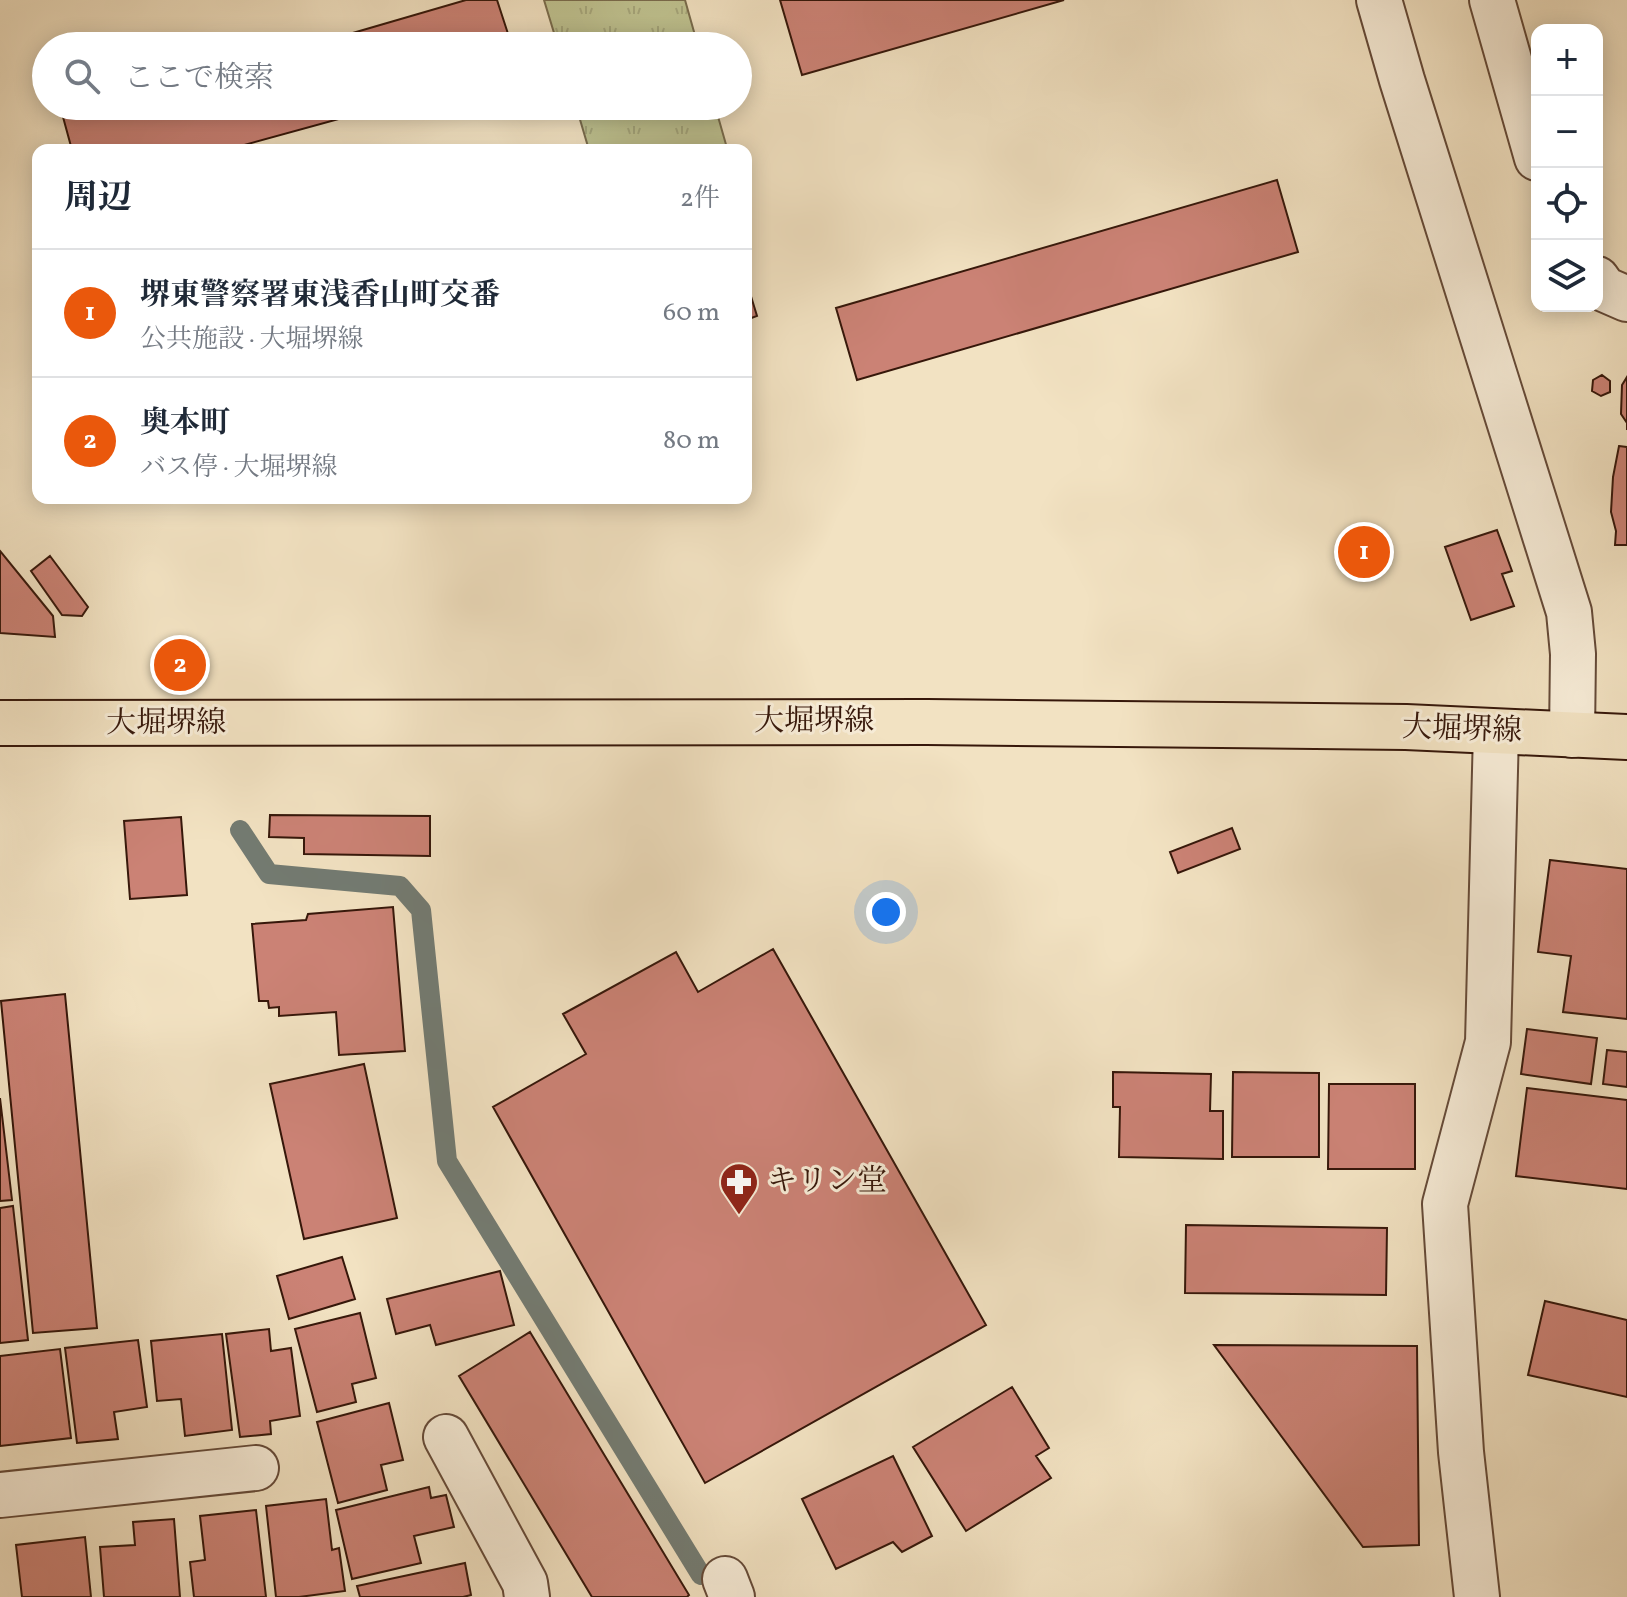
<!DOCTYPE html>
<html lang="ja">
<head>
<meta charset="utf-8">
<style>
  :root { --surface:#fff; --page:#f6f6f7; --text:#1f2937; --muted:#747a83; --line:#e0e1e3; --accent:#ea580c }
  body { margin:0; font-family:Vollkorn,"Noto Serif JP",serif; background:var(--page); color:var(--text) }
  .controls { position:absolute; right:24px; top:24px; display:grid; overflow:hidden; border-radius:16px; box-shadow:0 4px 20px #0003 }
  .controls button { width:72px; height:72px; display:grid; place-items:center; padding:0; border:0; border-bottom:2px solid var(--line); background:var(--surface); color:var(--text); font:40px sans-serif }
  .you { position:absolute; left:886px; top:912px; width:28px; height:28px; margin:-20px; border:6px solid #fff; border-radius:50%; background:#1a73e8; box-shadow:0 0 0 12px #1a73e833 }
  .badge { display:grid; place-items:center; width:52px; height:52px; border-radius:50%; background:var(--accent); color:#fff; font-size:26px; font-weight:700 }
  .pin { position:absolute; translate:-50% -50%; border:4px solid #fff; box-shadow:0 2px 8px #0006 }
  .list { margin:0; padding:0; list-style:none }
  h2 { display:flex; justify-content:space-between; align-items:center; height:104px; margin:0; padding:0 32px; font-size:34px }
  h2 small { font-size:26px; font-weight:400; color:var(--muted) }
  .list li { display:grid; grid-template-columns:52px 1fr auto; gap:24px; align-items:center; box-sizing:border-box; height:128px; padding:0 32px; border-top:2px solid var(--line) }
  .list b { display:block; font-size:30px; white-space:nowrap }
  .list p { margin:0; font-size:26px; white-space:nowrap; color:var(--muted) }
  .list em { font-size:26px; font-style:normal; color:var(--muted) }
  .icon { flex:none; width:44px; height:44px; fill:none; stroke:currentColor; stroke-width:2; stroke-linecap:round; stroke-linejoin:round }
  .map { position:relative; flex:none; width:1627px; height:1597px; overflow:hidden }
  .search { position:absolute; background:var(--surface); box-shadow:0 4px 20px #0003; left:32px; top:32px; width:720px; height:88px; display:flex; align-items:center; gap:20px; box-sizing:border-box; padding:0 28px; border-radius:44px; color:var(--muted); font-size:30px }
  .panel { position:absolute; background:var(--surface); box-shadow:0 4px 20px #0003; left:32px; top:144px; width:720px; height:360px; border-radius:16px }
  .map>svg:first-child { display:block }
</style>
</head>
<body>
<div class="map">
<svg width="1627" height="1597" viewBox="0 0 1627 1597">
  <defs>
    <pattern id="grass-tufts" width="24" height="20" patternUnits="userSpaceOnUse" patternTransform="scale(2)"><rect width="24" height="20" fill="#bfc290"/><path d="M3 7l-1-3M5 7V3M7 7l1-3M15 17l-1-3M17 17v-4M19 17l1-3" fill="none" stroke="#a5a67b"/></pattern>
  </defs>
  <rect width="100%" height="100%" fill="#f2e2c2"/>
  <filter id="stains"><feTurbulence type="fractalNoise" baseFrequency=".0025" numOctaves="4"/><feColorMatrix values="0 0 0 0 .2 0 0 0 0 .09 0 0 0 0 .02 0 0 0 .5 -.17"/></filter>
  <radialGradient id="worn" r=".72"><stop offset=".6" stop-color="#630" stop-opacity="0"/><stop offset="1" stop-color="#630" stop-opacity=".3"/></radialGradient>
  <path fill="url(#grass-tufts)" stroke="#7a6c4d" stroke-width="2" d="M 544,0 L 685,0 L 698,46 L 558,46 Z
    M 576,106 L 715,106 L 727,148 L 720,150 L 589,150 Z"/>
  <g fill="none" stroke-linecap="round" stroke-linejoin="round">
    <path stroke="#737b72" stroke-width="20" d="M 240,830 L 269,874 L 400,886 L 421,910 L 447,1161 L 701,1575"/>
  </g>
  <path fill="#cb8275" stroke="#36170a" stroke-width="2" d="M 466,0 L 497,0 L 512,46 L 308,46 Z
    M 780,0 L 1064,0 L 802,75 Z
    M 102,106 L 386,106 L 226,150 L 72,150 L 63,117 Z
    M 1277,180 L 1298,252 L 857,380 L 836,308 Z
    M 746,280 L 757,316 L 746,320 Z
    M 1602,375 L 1610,381 L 1610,392 L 1601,396 L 1592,391 L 1593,380 Z
    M 1627,377 L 1627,430 L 1627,423 L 1621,414 L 1622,385 Z
    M 1619,446 L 1627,447 L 1627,545 L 1615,545 L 1616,531 L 1611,512 L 1613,477 Z
    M 1497,530 L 1512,571 L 1502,574 L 1514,606 L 1471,620 L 1445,547 Z
    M 0,551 L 53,616 L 55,637 L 0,633 Z
    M 50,556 L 88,607 L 82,616 L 62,615 L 31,571 Z
    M 270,815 L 430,816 L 430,856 L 304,854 L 304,838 L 269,837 Z
    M 181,817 L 187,895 L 130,899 L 124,821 Z
    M 1232,828 L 1240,849 L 1178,873 L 1170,852 Z
    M 1550,860 L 1627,869 L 1627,1019 L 1563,1012 L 1571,956 L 1538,952 Z
    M 393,907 L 405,1051 L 339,1055 L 336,1012 L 279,1016 L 279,1007 L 269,1008 L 268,1001 L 259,1001 L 252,924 L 306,920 L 308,914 Z
    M 773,949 L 986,1325 L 705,1483 L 493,1107 L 586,1054 L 563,1014 L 676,952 L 698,992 Z
    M 65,994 L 97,1328 L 33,1333 L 1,1001 Z
    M 1527,1029 L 1597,1038 L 1591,1084 L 1521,1074 Z
    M 1607,1050 L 1627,1052 L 1627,1087 L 1603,1084 Z
    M 364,1064 L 397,1218 L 304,1239 L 270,1084 Z
    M 1113,1072 L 1211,1074 L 1210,1111 L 1223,1111 L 1223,1159 L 1119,1157 L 1120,1107 L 1113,1107 Z
    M 1233,1072 L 1319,1073 L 1319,1157 L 1232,1157 Z
    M 1329,1084 L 1415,1084 L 1415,1169 L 1328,1169 Z
    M 1527,1088 L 1627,1100 L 1627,1189 L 1516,1176 Z
    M 0,1098 L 12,1200 L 0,1201 Z
    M 13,1206 L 28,1340 L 0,1343 L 0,1208 Z
    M 1186,1225 L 1387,1228 L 1386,1295 L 1185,1293 Z
    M 342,1257 L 355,1299 L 289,1319 L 277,1276 Z
    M 500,1271 L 514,1325 L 436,1345 L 430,1325 L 396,1334 L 387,1299 Z
    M 1545,1301 L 1627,1320 L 1627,1397 L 1528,1375 Z
    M 360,1313 L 376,1378 L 352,1384 L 356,1402 L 317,1412 L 295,1329 Z
    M 269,1329 L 271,1351 L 291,1348 L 300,1416 L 270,1421 L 271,1434 L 240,1437 L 226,1334 Z
    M 530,1332 L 689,1595 L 687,1597 L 592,1597 L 459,1376 Z
    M 222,1334 L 232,1430 L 185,1436 L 181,1399 L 157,1401 L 151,1341 Z
    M 138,1340 L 147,1407 L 114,1412 L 118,1439 L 77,1443 L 65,1348 Z
    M 1214,1345 L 1417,1346 L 1419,1545 L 1363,1547 Z
    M 60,1349 L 71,1438 L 0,1446 L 0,1356 Z
    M 1012,1387 L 1049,1448 L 1036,1456 L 1051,1478 L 966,1531 L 913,1447 Z
    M 389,1403 L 403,1460 L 381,1465 L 387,1490 L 338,1503 L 317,1422 Z
    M 893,1456 L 932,1536 L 902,1552 L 893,1542 L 836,1569 L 802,1499 Z
    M 429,1487 L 431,1498 L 446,1495 L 454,1527 L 414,1536 L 421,1563 L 352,1579 L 336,1510 Z
    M 326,1499 L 332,1550 L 339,1548 L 345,1591 L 299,1597 L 276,1597 L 266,1506 Z
    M 256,1510 L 266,1597 L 194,1597 L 190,1562 L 205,1560 L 200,1516 Z
    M 174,1519 L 180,1597 L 104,1597 L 100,1547 L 135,1545 L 133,1522 Z
    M 85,1537 L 91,1597 L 22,1597 L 16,1545 Z
    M 465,1563 L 471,1595 L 463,1597 L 360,1597 L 357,1586 Z"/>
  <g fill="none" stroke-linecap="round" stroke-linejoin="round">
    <defs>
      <path id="minor" d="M 1379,0 L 1402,80 L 1569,612 L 1573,654 L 1572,735
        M 1492,0 L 1537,158
        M 1597,279 L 1604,289 L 1627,299
        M 446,1437 L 525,1583 L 527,1597
        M 0,1495 L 256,1468
        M 725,1579 L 732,1597
        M 1477,1597 L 1461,1452 L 1445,1204 L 1488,1042 L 1496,732"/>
      <path id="major" d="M 0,723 L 927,722 L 1406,727 L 1627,737"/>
    </defs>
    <use href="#minor" stroke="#654a38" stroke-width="48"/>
    <use href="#major" stroke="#36170a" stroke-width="48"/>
    <use href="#minor" stroke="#f7ecd7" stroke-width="44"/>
    <use href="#major" stroke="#f2e2c2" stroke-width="44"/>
  </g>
  <defs>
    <symbol id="pharmacy-pin" viewBox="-11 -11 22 30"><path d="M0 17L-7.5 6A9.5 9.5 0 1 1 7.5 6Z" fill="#8f2418" stroke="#f7ecd7"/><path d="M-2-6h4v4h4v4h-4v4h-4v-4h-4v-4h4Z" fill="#fff"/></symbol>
  </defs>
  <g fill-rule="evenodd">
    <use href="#pharmacy-pin" x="717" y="1160" width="44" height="60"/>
  </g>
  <g text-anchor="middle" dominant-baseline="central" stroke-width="6" stroke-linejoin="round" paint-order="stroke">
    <g font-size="30" fill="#36170a" stroke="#f7ecd7">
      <text x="814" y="722">大堀堺線</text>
      <text x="166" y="724">大堀堺線</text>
      <text transform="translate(1462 730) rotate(2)">大堀堺線</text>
    </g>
    <g font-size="30" fill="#36170a" stroke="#f7ecd7" text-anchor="start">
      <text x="767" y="1182">キリン堂</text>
    </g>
  </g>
  <rect width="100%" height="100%" filter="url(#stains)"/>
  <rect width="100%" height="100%" fill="url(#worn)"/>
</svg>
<div class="controls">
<button>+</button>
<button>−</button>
<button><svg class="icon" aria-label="locate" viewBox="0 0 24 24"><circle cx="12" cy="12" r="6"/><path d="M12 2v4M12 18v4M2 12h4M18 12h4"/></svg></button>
<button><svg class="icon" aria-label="layers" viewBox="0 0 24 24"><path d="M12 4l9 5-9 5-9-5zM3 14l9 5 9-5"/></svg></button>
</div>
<div class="you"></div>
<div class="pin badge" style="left:1364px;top:552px">1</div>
<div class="pin badge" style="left:180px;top:665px">2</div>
<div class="search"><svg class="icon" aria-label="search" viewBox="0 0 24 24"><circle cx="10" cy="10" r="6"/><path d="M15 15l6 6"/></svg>ここで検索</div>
<section class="panel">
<h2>周辺<small>2件</small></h2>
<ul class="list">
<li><span class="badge">1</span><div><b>堺東警察署東浅香山町交番</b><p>公共施設 · 大堀堺線</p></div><em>60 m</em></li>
<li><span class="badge">2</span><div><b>奥本町</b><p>バス停 · 大堀堺線</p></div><em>80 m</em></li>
</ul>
</section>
</div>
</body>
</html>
